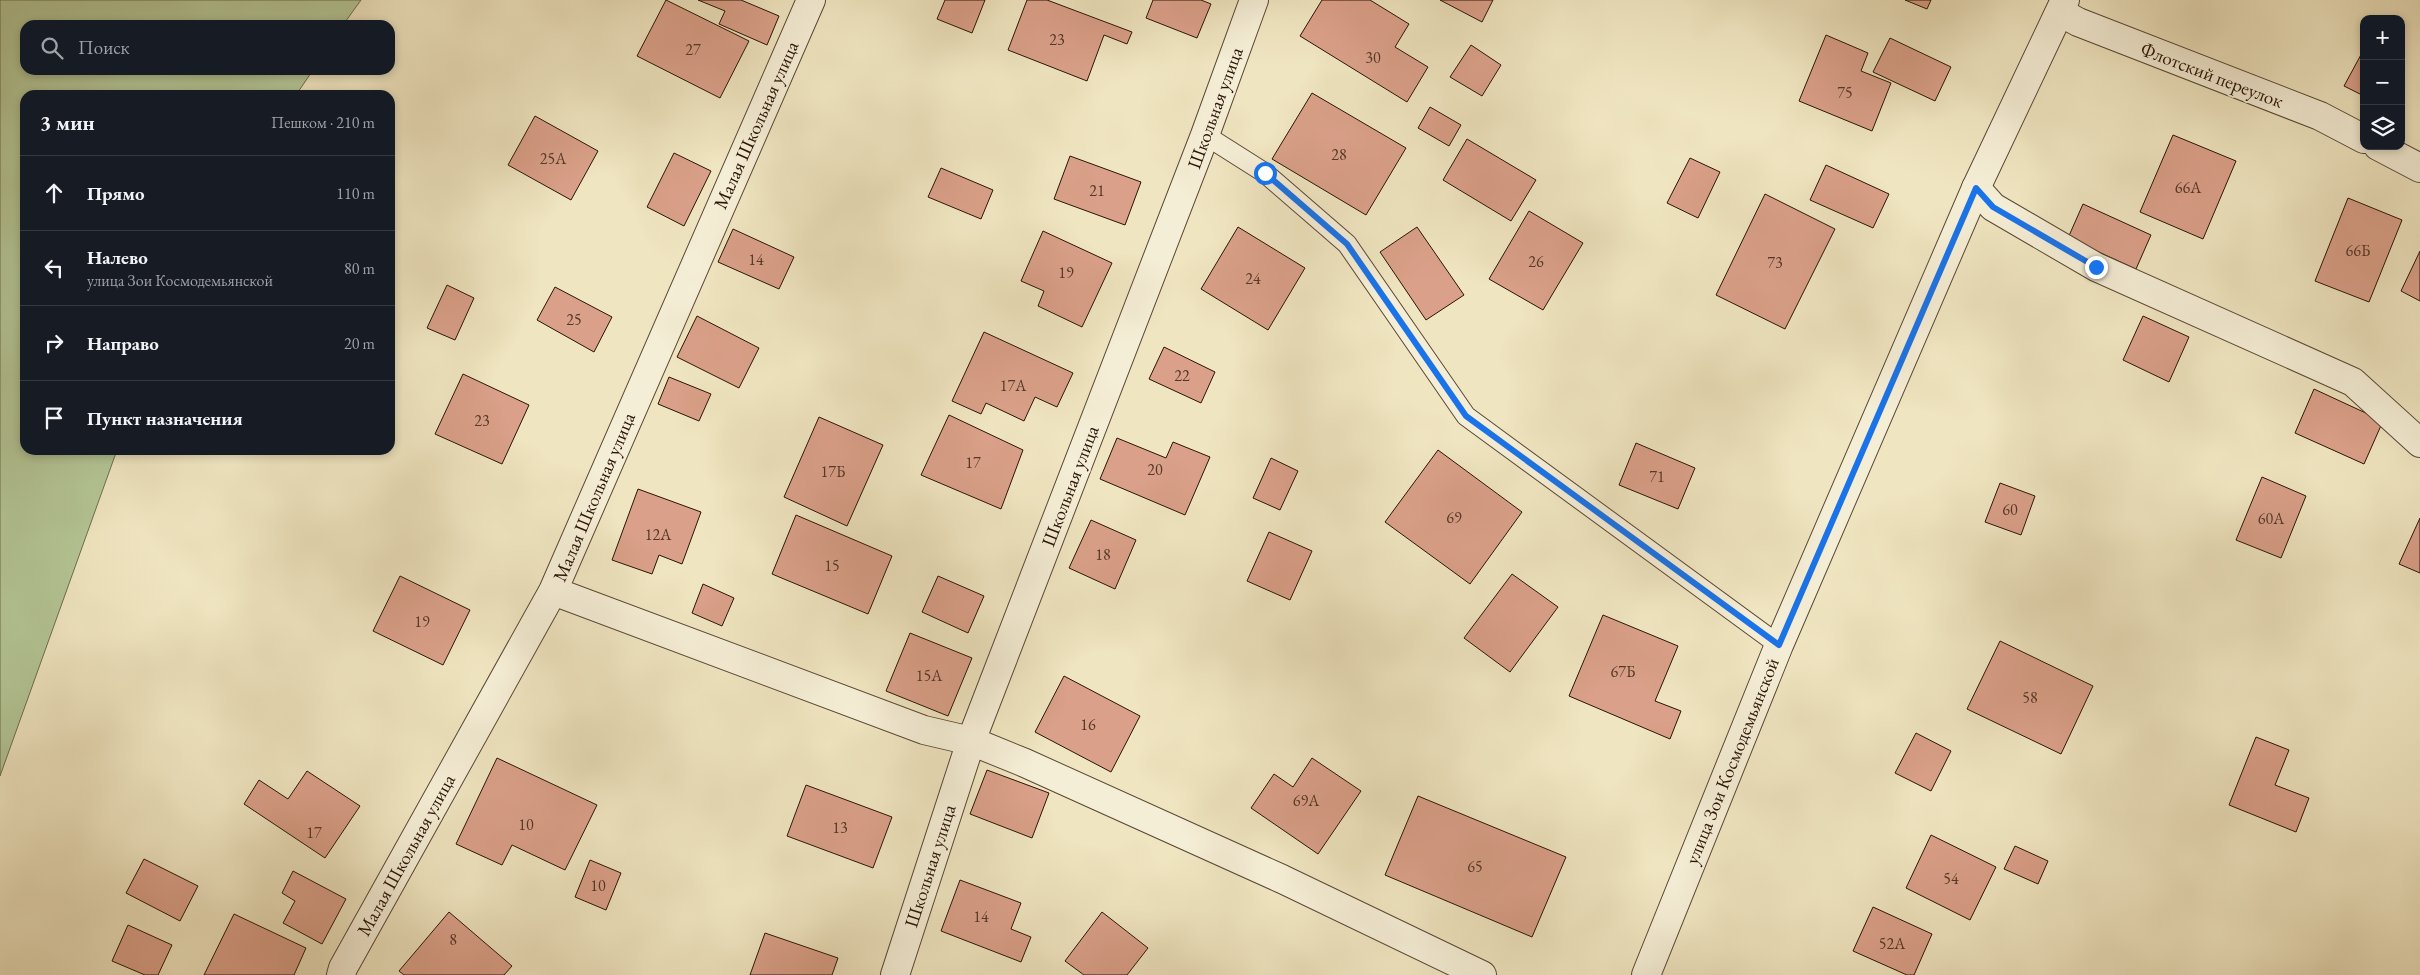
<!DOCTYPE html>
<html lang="ru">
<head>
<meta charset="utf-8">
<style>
  :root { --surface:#171b24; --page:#20242c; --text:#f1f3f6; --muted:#9ea1a6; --line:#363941 }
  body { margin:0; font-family:"EB Garamond",serif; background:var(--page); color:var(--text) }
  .controls { position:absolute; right:15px; top:15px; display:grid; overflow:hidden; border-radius:10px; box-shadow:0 2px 8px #0003 }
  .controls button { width:45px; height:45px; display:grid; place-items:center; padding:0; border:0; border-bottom:1px solid var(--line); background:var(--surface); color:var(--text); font:25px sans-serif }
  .stop { position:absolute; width:15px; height:15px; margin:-11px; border:4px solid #1a73e8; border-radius:50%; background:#fff }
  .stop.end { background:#1a73e8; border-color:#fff; box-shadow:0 1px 5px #0008 }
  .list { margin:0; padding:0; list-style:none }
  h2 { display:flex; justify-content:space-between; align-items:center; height:65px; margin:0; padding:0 20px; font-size:21px }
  h2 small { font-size:16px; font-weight:400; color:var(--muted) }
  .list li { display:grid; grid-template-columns:32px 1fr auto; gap:15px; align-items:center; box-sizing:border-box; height:75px; padding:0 20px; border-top:1px solid var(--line) }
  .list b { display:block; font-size:19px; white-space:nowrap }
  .list p { margin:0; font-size:16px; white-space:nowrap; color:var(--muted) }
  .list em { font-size:16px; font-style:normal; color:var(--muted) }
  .icon { flex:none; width:28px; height:28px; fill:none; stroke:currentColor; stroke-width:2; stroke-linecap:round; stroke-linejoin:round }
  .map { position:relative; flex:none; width:2420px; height:975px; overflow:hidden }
  .search { position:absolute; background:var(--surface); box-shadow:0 2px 8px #0003; left:20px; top:20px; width:375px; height:55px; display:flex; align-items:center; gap:12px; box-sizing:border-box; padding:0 18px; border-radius:15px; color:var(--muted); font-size:19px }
  .panel { position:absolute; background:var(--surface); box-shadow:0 2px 8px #0003; left:20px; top:90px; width:375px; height:365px; border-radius:15px }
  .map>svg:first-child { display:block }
</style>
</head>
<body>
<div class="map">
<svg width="2420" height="975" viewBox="0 0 2420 975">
  <rect width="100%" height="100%" fill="#efe5c0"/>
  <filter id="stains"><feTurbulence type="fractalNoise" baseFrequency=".004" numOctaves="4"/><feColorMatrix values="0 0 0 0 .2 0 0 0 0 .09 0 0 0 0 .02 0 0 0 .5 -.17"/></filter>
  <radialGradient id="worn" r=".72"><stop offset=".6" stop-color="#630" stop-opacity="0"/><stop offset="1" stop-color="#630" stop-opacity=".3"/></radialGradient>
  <path fill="#b4c696" stroke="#6e6d4e" d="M 0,0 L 361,0 L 343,25 L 25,25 L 25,70 L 313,70 L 296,95 L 25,95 L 25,450 L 117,450 L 0,776 Z"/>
  <path fill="#daa089" stroke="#291406" d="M 666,0 L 749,41 L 720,98 L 637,56 Z
    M 698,0 L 741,0 L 779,16 L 767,45 L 719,24 L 725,11 Z
    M 945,0 L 985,0 L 972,33 L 937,19 Z
    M 1027,0 L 1047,0 L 1132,32 L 1127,44 L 1104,35 L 1087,81 L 1008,50 Z
    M 1153,0 L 1201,0 L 1211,4 L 1197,38 L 1146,18 Z
    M 1322,0 L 1370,0 L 1409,24 L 1395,47 L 1428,67 L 1407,102 L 1300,36 Z
    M 1440,0 L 1493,0 L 1482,22 Z
    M 1905,0 L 1931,0 L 1927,9 Z
    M 1826,35 L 1868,53 L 1861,71 L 1891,83 L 1872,131 L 1799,101 Z
    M 1890,38 L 1951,67 L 1935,101 L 1873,72 Z
    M 1471,45 L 1501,65 L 1482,96 L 1450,77 Z
    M 2363,51 L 2364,51 L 2364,96 L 2344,86 Z
    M 1312,93 L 1406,148 L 1366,215 L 1272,159 Z
    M 1430,107 L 1461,125 L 1449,146 L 1418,128 Z
    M 535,116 L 598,151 L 571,200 L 508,165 Z
    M 2173,135 L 2236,161 L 2203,239 L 2140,212 Z
    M 1467,139 L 1536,180 L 1511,221 L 1443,180 Z
    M 674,153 L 711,171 L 684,226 L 647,207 Z
    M 1070,156 L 1141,182 L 1125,225 L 1054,199 Z
    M 1690,158 L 1720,172 L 1698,218 L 1667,203 Z
    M 1826,165 L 1889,194 L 1873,228 L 1810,200 Z
    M 941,168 L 993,190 L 981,219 L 928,197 Z
    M 1765,194 L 1835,229 L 1785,329 L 1716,295 Z
    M 2348,198 L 2402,220 L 2369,302 L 2315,281 Z
    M 2083,204 L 2151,235 L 2136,269 L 2068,238 Z
    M 1529,211 L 1583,243 L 1543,310 L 1489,279 Z
    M 1238,227 L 1305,268 L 1268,330 L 1201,289 Z
    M 1417,227 L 1464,295 L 1426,320 L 1380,252 Z
    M 733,229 L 794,257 L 779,289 L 718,262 Z
    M 1043,231 L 1112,263 L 1082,327 L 1038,306 L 1044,291 L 1021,281 Z
    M 2420,251 L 2420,301 L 2401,291 Z
    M 447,285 L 474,298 L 455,340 L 427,328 Z
    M 555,287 L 612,317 L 594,352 L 537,320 Z
    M 697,316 L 759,348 L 739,388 L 677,357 Z
    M 2143,316 L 2189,337 L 2169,382 L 2123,360 Z
    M 984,332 L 1073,373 L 1057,407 L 1035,397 L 1024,421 L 986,403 L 981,414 L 952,401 Z
    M 1164,347 L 1215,372 L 1201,403 L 1149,379 Z
    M 463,374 L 529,405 L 502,464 L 435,434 Z
    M 669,377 L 711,394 L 699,421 L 658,404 Z
    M 2314,389 L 2383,421 L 2364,464 L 2295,433 Z
    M 949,415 L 1023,450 L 1001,509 L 921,475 Z
    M 819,417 L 883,445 L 847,526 L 784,497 Z
    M 1117,438 L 1166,458 L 1173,442 L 1210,457 L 1185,515 L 1100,479 Z
    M 1636,443 L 1695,468 L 1678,509 L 1619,485 Z
    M 1438,450 L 1522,512 L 1470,584 L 1385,522 Z
    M 1271,458 L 1298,471 L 1280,510 L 1253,498 Z
    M 2262,477 L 2306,496 L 2281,558 L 2236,540 Z
    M 2000,483 L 2035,496 L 2021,535 L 1985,522 Z
    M 638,489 L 701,512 L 682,564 L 659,555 L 652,574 L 612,560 Z
    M 796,515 L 892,556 L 868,614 L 772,574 Z
    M 2420,518 L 2420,573 L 2399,564 Z
    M 1091,520 L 1136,540 L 1115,589 L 1069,568 Z
    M 1269,532 L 1312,551 L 1290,600 L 1247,581 Z
    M 1512,574 L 1558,607 L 1510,672 L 1464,638 Z
    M 400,576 L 470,610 L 443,665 L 373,631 Z
    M 938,576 L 984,596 L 968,633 L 922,612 Z
    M 703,584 L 734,598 L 722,626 L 692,613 Z
    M 1603,615 L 1678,646 L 1655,701 L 1681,711 L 1670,739 L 1569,696 Z
    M 910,633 L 972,658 L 948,716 L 886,691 Z
    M 2000,641 L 2093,686 L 2061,754 L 1967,709 Z
    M 1064,676 L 1140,716 L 1111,772 L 1035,732 Z
    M 1916,733 L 1951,751 L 1931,791 L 1895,773 Z
    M 2256,737 L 2289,750 L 2275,785 L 2309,798 L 2296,832 L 2229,805 Z
    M 497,758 L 597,805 L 565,870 L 512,845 L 502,865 L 456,844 Z
    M 1312,758 L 1361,791 L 1318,854 L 1251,808 L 1274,774 L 1293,787 Z
    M 987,770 L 1049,793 L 1032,838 L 970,814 Z
    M 307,771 L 360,806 L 325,858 L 244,804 L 259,780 L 288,799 Z
    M 806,785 L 892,817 L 873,868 L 787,836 Z
    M 1418,796 L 1566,857 L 1532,937 L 1385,875 Z
    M 1931,835 L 1996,867 L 1970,920 L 1906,888 Z
    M 2015,846 L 2048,861 L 2038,884 L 2004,869 Z
    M 144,859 L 198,886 L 180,921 L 126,893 Z
    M 590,860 L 621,873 L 606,910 L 575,897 Z
    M 293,871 L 346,899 L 322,944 L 283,923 L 295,901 L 282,893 Z
    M 960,880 L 1021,903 L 1011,929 L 1031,937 L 1021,962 L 941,931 Z
    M 1873,907 L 1932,934 L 1914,975 L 1907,975 L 1853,951 Z
    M 449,912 L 512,966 L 504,975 L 404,975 L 399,971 Z
    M 1102,912 L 1148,948 L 1127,975 L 1084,975 L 1065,961 Z
    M 234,914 L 306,948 L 294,975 L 204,975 Z
    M 128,925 L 172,945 L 158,975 L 145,975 L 112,961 Z
    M 765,933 L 838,958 L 832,975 L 750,975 Z"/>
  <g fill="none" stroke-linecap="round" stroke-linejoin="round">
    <defs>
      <path id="service" d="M 1205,135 L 1265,173 L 1347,244 L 1466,416 L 1779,645"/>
      <path id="minor" d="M 2060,12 L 2078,22 L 2320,116 L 2364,139
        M 2378,146 L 2420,168
        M 1976,188 L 1993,207 L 2096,267 L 2353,382 L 2420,443
        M 553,591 L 924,730 L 971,741 L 1025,763 L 1282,879 L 1482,975
        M 341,975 L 343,968 L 553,591 L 811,0
        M 895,975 L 971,741 L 1205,135 L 1254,0"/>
      <path id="tertiary" d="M 1646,975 L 1779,645 L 1976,188 L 2065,0"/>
    </defs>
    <use href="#service" stroke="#5a4834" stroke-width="21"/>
    <use href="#minor" stroke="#5a4834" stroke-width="30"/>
    <use href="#tertiary" stroke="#5a4834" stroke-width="30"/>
    <use href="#service" stroke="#f5eed6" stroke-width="19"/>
    <use href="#minor" stroke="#f5eed6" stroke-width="28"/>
    <use href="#tertiary" stroke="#f5eed6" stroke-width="28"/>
  </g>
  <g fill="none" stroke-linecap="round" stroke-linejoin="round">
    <path stroke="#1a73e8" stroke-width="6" d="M 1265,173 L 1347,244 L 1466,416 L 1779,645 L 1976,188 L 1993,207 L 2096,267"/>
  </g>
  <g text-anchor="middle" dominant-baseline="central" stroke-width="4" stroke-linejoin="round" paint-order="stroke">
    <g font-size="16" fill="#553727">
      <text x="1057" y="39">23</text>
      <text x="693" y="49">27</text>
      <text x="1373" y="57">30</text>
      <text x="1845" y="92">75</text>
      <text x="1339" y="154">28</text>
      <text x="553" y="158">25А</text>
      <text x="2188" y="187">66А</text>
      <text x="1097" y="190">21</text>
      <text x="2358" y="250">66Б</text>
      <text x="756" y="259">14</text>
      <text x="1536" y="261">26</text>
      <text x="1775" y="262">73</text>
      <text x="1066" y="272">19</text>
      <text x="1253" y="278">24</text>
      <text x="574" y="319">25</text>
      <text x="1182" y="375">22</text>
      <text x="1013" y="385">17А</text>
      <text x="482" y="420">23</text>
      <text x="973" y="462">17</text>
      <text x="1155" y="469">20</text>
      <text x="833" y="471">17Б</text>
      <text x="1657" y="476">71</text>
      <text x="2010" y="509">60</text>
      <text x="1454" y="517">69</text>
      <text x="2271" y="518">60А</text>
      <text x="658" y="534">12А</text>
      <text x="1103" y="554">18</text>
      <text x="832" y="565">15</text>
      <text x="422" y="621">19</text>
      <text x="1623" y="671">67Б</text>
      <text x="929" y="675">15А</text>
      <text x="2030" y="697">58</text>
      <text x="1088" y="724">16</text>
      <text x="1306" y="800">69А</text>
      <text x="526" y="824">10</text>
      <text x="840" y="827">13</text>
      <text x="314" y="832">17</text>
      <text x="1475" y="866">65</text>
      <text x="1951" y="878">54</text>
      <text x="598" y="885">10</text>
      <text x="981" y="916">14</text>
      <text x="453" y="939">8</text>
      <text x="1892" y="943">52А</text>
    </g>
    <g font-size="19" fill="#291406" stroke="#f5eed6">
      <text transform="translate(2212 75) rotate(21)">Флотский переулок</text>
      <text transform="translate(1215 108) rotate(-70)">Школьная улица</text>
      <text transform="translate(756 125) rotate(-66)">Малая Школьная улица</text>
      <text transform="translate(1070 486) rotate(-69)">Школьная улица</text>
      <text transform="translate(594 497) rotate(-67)">Малая Школьная улица</text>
      <text transform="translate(1732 761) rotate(-68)">улица Зои Космодемьянской</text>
      <text transform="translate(406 855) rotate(-61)">Малая Школьная улица</text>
      <text transform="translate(930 866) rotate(-72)">Школьная улица</text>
    </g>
  </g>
  <rect width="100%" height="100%" filter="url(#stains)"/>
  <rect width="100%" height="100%" fill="url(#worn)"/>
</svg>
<div class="controls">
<button>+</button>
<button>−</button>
<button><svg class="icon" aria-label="layers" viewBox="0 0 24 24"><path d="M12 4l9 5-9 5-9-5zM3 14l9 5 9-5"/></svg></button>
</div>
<div class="stop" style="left:1265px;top:173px"></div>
<div class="stop end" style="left:2096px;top:267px"></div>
<div class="search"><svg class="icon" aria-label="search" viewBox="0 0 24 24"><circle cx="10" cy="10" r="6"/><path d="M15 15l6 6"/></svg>Поиск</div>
<section class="panel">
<h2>3 мин<small>Пешком · 210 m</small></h2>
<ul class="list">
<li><svg class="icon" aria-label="ahead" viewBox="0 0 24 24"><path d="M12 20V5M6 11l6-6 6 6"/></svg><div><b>Прямо</b></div><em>110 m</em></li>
<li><svg class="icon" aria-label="left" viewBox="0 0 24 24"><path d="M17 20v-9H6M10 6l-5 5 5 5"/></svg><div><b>Налево</b><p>улица Зои Космодемьянской</p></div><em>80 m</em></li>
<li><svg class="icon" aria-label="right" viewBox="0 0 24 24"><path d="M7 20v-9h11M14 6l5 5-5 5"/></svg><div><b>Направо</b></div><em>20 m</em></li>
<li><svg class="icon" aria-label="arrive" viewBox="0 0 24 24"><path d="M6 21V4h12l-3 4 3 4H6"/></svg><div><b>Пункт назначения</b></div></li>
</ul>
</section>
</div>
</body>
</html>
